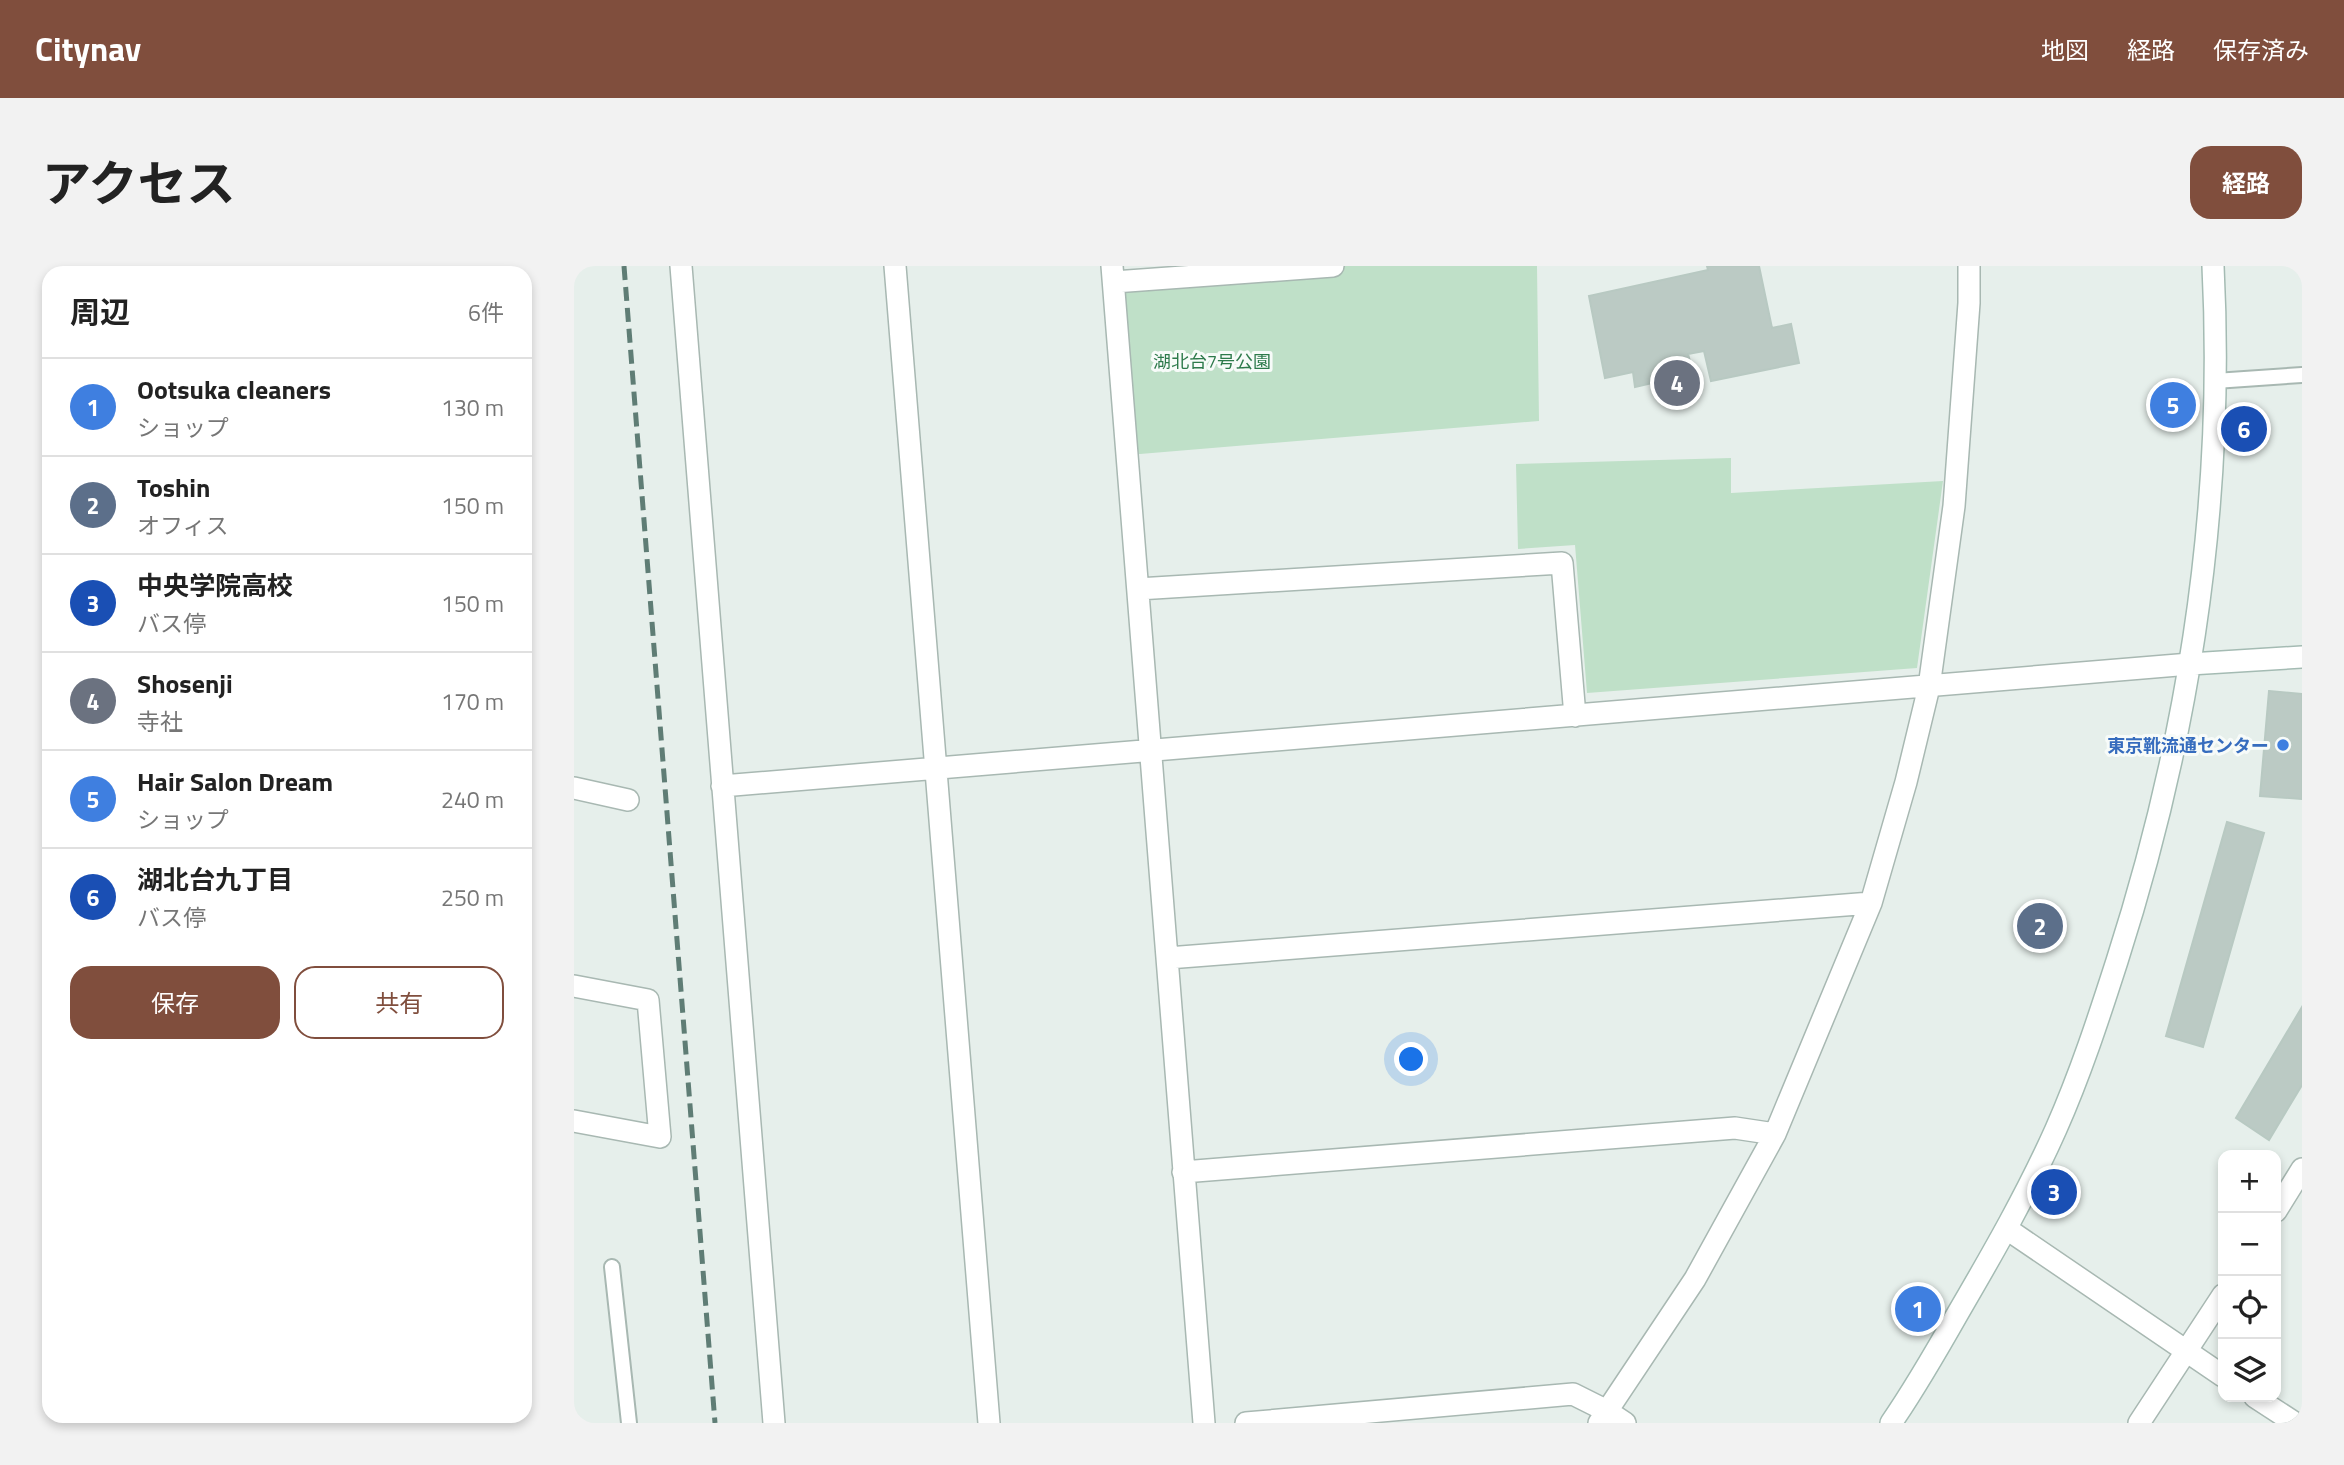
<!DOCTYPE html>
<html lang="ja">
<head>
<meta charset="utf-8">
<style>
  :root { --surface:#fff; --page:#f2f2f2; --text:#222; --muted:#767676; --line:#e0e0e0; --accent:#804e3d }
  body { margin:0; font-family:"Titillium Web","Noto Sans JP",sans-serif; background:var(--page); color:var(--text) }
  .controls { position:absolute; right:21px; bottom:21px; display:grid; overflow:hidden; border-radius:14px; box-shadow:0 4px 10px #0003 }
  .controls button { width:63px; height:63px; display:grid; place-items:center; padding:0; border:0; border-bottom:2px solid var(--line); background:var(--surface); color:var(--text); font:35px sans-serif }
  .you { position:absolute; left:838px; top:794px; width:24px; height:24px; margin:-18px; border:5px solid #fff; border-radius:50%; background:#1a73e8; box-shadow:0 0 0 10px #1a73e833 }
  .badge { display:grid; place-items:center; width:46px; height:46px; border-radius:50%; background:var(--accent); color:#fff; font-size:23px; font-weight:700 }
  .pin { position:absolute; translate:-50% -50%; border:4px solid #fff; box-shadow:0 2px 7px #0006 }
  .list { margin:0; padding:0; list-style:none }
  h2 { display:flex; justify-content:space-between; align-items:center; height:91px; margin:0; padding:0 28px; font-size:30px }
  h2 small { font-size:23px; font-weight:400; color:var(--muted) }
  .list li { display:grid; grid-template-columns:46px 1fr auto; gap:21px; align-items:center; box-sizing:border-box; height:98px; padding:0 28px; border-top:2px solid var(--line) }
  .list b { display:block; font-size:26px; white-space:nowrap }
  .list p { margin:0; font-size:23px; white-space:nowrap; color:var(--muted) }
  .list em { font-size:23px; font-style:normal; color:var(--muted) }
  .actions { display:flex; gap:14px; padding:21px 28px }
  .actions a { flex:1; padding:16px 0; border:2px solid var(--accent); border-radius:21px; text-align:center; font-size:24px; color:var(--accent) }
  .actions .main { background:var(--accent); color:#fff }
  .icon { flex:none; width:38px; height:38px; fill:none; stroke:currentColor; stroke-width:2; stroke-linecap:round; stroke-linejoin:round }
  .map { position:relative; flex:none; width:1728px; height:1157px; overflow:hidden; border-radius:21px }
  header { display:flex; align-items:center; gap:42px; box-sizing:border-box; height:98px; padding:0 35px; background:var(--accent); color:#fff }
  header strong { font-size:33px }
  nav { display:flex; gap:38px; margin-inline-start:auto; font-size:24px }
  .intro { display:flex; align-items:center; justify-content:space-between; box-sizing:border-box; height:168px; padding:0 42px }
  h1 { margin:0; font-size:49px }
  .button { padding:18px 32px; border-radius:21px; background:var(--accent); color:#fff; font-size:24px; font-weight:700 }
  main { display:flex; gap:42px; padding:0 42px }
  aside { flex:1; background:var(--surface); border-radius:21px; box-shadow:0 4px 10px #0003 }
  .map>svg:first-child { display:block }
</style>
</head>
<body>
<header>
<strong>Citynav</strong>
<nav><a>地図</a><a>経路</a><a>保存済み</a></nav>
</header>
<div class="intro"><h1>アクセス</h1><a class="button">経路</a></div>
<main>
<aside>
<h2>周辺<small>6件</small></h2>
<ul class="list">
<li><span class="badge" style="background:#3f7fe0">1</span><div><b>Ootsuka cleaners</b><p>ショップ</p></div><em>130 m</em></li>
<li><span class="badge" style="background:#5c6f8a">2</span><div><b>Toshin</b><p>オフィス</p></div><em>150 m</em></li>
<li><span class="badge" style="background:#1a4fb4">3</span><div><b>中央学院高校</b><p>バス停</p></div><em>150 m</em></li>
<li><span class="badge" style="background:#6b7280">4</span><div><b>Shosenji</b><p>寺社</p></div><em>170 m</em></li>
<li><span class="badge" style="background:#3f7fe0">5</span><div><b>Hair Salon Dream</b><p>ショップ</p></div><em>240 m</em></li>
<li><span class="badge" style="background:#1a4fb4">6</span><div><b>湖北台九丁目</b><p>バス停</p></div><em>250 m</em></li>
</ul>
<div class="actions"><a class="main">保存</a><a>共有</a></div>
</aside>
<div class="map">
<svg width="1728" height="1157" viewBox="0 0 1728 1157">
  <rect width="100%" height="100%" fill="#e6efeb"/>
  <path fill="#bfe0c8" d="M 759,0 L 963,0 L 965,155 L 554,189 L 540,16 Z
    M 1157,192 L 1157,227 L 1369,215 L 1343,402 L 1013,427 L 1001,279 L 944,283 L 942,198 Z"/>
  <path fill="#bbcac4" stroke="#b8c9c2" stroke-width="2" d="M 1133,0 L 1185,0 L 1198,62 L 1217,58 L 1225,97 L 1137,115 L 1130,85 L 1114,88 L 1116,95 L 1087,101 L 1091,114 L 1061,121 L 1059,106 L 1031,112 L 1015,30 L 1134,4 Z
    M 1695,425 L 1728,428 L 1728,533 L 1686,530 Z
    M 1653,556 L 1690,567 L 1629,781 L 1592,770 Z
    M 1728,741 L 1728,819 L 1695,874 L 1662,852 Z"/>
  <g fill="none" stroke-linecap="round" stroke-linejoin="round">
    <defs>
      <path id="lane" d="M 1641,115 L 1728,109
        M 38,1001 L 55,1157"/>
      <path id="street" d="M 107,0 L 200,1157
        M 321,0 L 415,1157
        M 538,0 L 630,1157
        M 540,16 L 759,0
        M 564,323 L 988,297 L 1001,450
        M 148,520 L 1616,398
        M 0,522 L 54,534
        M 594,692 L 1297,637
        M 0,720 L 74,734 L 86,871 L 0,855
        M 609,906 L 1161,862 L 1201,868
        M 1702,945 L 1728,903
        M 1433,963 L 1649,1110
        M 1681,1131 L 1721,1157
        M 672,1157 L 999,1128 L 1033,1145 L 1051,1157
        M 1025,1157 L 1121,1013 L 1201,868 L 1297,637 L 1332,516 L 1355,421 L 1380,240 L 1395,37 L 1395,0
        M 1565,1157 L 1649,1029"/>
      <path id="secondary" d="M 1616,398 L 1728,391
        M 1317,1157 C 1342,1121 1363,1084 1384,1047 C 1419,987 1454,926 1482,863 C 1506,809 1525,751 1543,695 C 1615,471 1651,236 1639,0"/>
    </defs>
    <use href="#lane" stroke="#a8b8b2" stroke-width="18"/>
    <use href="#street" stroke="#a8b8b2" stroke-width="24"/>
    <use href="#secondary" stroke="#a4bbb3" stroke-width="24"/>
    <use href="#lane" stroke="#fff" stroke-width="14"/>
    <use href="#street" stroke="#fff" stroke-width="21"/>
    <use href="#secondary" stroke="#fff" stroke-width="21"/>
    <path stroke="#5f7d75" stroke-width="5" stroke-dasharray="14 7" stroke-linecap="butt" d="M 50,0 L 141,1157"/>
  </g>
  <circle fill="#3f7fe0" stroke="#f7fbf9" stroke-width="2.5" cx="1709" cy="479" r="7"/>
  <g text-anchor="middle" dominant-baseline="central" stroke-width="6" stroke-linejoin="round" paint-order="stroke">
    <g font-size="18" fill="#2d7a4b" stroke="#f7fbf9">
      <text x="638" y="95">湖北台7号公園</text>
    </g>
    <g font-size="18" font-weight="bold" fill="#366cbe" stroke="#f7fbf9" text-anchor="end">
      <text x="1695" y="479">東京靴流通センター</text>
    </g>
  </g>
</svg>
<div class="controls">
<button>+</button>
<button>−</button>
<button><svg class="icon" aria-label="locate" viewBox="0 0 24 24"><circle cx="12" cy="12" r="6"/><path d="M12 2v4M12 18v4M2 12h4M18 12h4"/></svg></button>
<button><svg class="icon" aria-label="layers" viewBox="0 0 24 24"><path d="M12 4l9 5-9 5-9-5zM3 14l9 5 9-5"/></svg></button>
</div>
<div class="you"></div>
<div class="pin badge" style="left:1344px;top:1043px;background:#3f7fe0">1</div>
<div class="pin badge" style="left:1466px;top:660px;background:#5c6f8a">2</div>
<div class="pin badge" style="left:1480px;top:926px;background:#1a4fb4">3</div>
<div class="pin badge" style="left:1103px;top:117px;background:#6b7280">4</div>
<div class="pin badge" style="left:1599px;top:139px;background:#3f7fe0">5</div>
<div class="pin badge" style="left:1670px;top:163px;background:#1a4fb4">6</div>
</div>
</main>
</body>
</html>
